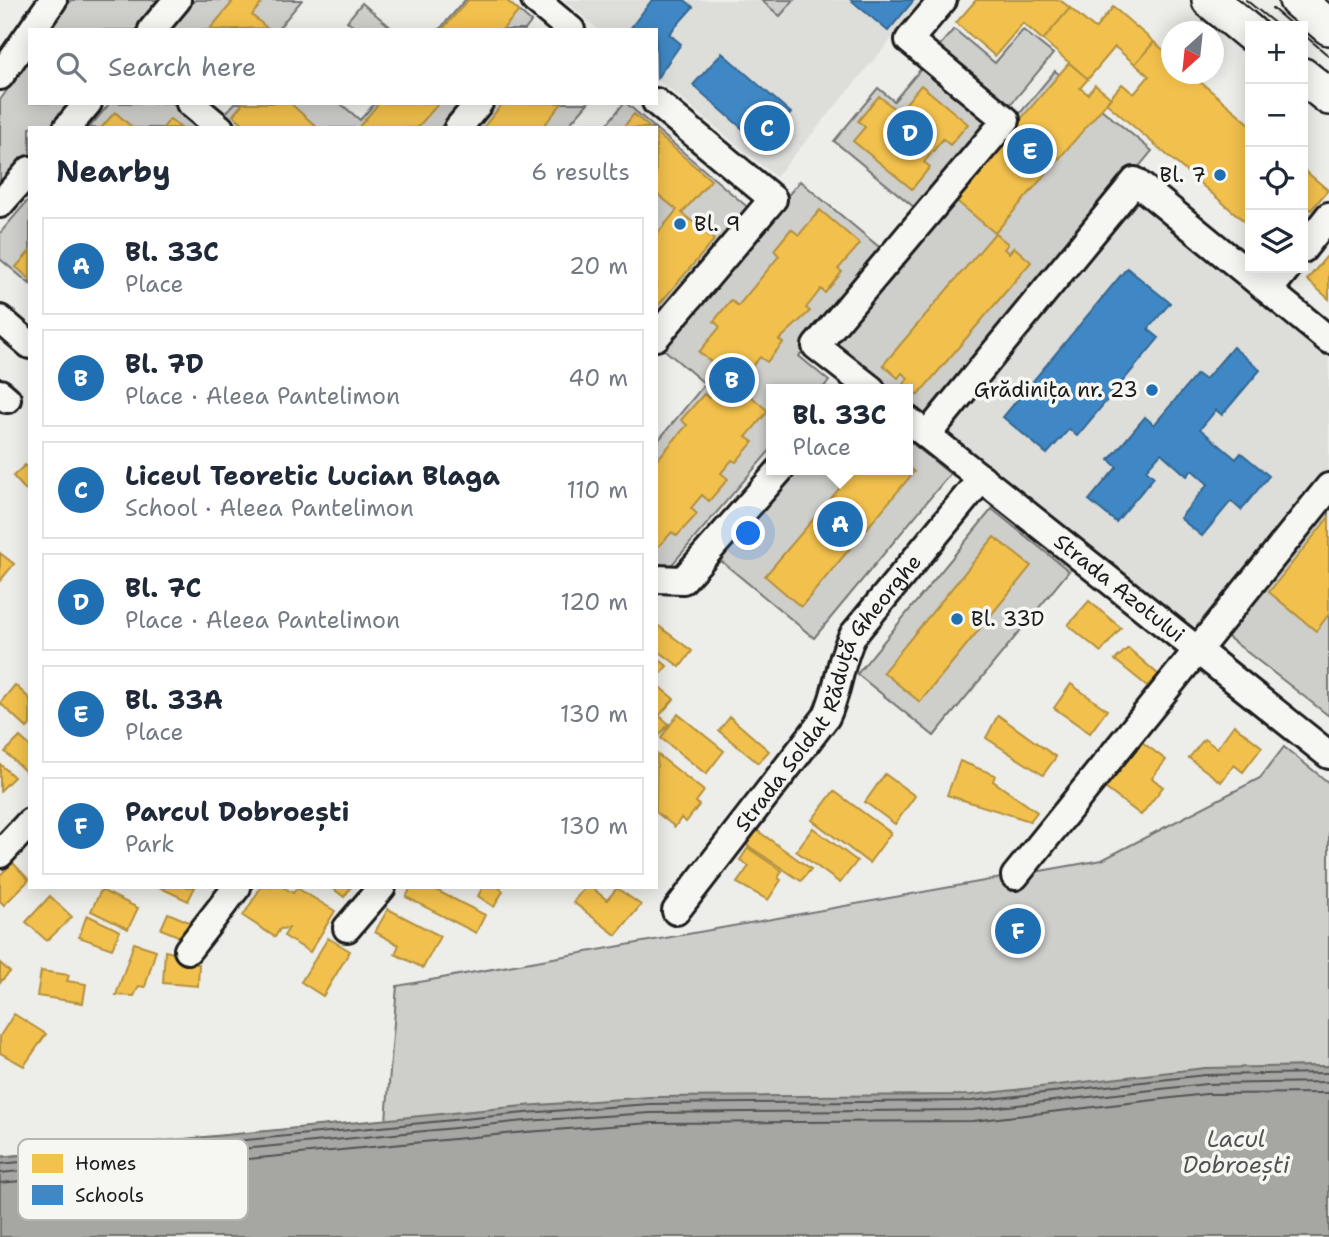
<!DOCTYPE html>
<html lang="en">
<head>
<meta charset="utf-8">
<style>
  :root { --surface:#fff; --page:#f6f6f7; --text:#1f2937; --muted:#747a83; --line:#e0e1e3; --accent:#1f6fb2 }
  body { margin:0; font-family:"Shantell Sans",sans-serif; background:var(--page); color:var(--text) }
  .controls { position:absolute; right:21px; top:21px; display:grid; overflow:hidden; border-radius:0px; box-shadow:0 4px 18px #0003 }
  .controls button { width:63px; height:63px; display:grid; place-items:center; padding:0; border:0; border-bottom:2px solid var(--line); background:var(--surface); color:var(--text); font:35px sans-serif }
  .compass { position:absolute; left:1161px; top:21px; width:63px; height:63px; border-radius:50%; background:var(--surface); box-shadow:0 4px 18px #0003; rotate:207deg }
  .you { position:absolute; left:749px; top:534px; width:24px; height:24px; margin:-18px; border:5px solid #fff; border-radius:50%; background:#1a73e8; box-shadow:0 0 0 10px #1a73e833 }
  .badge { display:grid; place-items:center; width:46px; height:46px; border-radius:50%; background:var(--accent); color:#fff; font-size:23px; font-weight:700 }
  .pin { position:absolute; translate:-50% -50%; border:4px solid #fff; box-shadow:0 2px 7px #0006 }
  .popup { position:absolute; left:766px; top:384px; width:147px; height:91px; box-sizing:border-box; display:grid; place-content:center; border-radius:0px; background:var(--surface); filter:drop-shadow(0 2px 5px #0005); font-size:23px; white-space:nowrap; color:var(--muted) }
  .popup b { font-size:26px; color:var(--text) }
  .popup::after { content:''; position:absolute; left:50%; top:100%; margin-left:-14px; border:14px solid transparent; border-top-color:var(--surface) }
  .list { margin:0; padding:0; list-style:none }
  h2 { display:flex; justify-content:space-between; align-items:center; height:91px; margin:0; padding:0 28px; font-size:30px }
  h2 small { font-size:23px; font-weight:400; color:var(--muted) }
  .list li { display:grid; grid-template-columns:46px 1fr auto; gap:21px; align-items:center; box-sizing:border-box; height:98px; margin:0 14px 14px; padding:0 14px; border:2px solid var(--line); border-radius:0px }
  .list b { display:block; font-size:26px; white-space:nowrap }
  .list p { margin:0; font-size:23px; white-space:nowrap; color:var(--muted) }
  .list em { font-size:23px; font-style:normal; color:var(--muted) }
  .icon { flex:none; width:38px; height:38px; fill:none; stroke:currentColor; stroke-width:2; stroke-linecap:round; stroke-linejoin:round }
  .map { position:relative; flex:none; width:1329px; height:1237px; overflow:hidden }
  .search { position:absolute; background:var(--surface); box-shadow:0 4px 18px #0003; left:28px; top:28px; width:630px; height:77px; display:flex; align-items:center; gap:18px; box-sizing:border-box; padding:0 24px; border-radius:0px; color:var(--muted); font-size:26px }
  .panel { position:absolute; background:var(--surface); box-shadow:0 4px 18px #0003; left:28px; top:126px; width:630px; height:763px; border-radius:0px }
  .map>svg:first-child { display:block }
</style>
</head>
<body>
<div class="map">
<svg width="1329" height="1237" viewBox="0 0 1329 1237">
  <rect width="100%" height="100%" fill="#edede9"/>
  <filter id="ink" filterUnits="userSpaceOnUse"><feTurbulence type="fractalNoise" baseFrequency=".0143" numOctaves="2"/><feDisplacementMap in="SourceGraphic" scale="14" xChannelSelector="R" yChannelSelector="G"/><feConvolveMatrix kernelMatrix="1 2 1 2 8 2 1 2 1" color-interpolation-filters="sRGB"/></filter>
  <g filter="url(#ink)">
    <path fill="#ddddda" d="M 564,0 L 924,0 L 776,177 L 656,78 L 656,30 L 599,30 Z
      M 1137,193 L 1329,350 L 1329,477 L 1197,639 L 942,431 Z"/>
    <path fill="#cececb" stroke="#757574" stroke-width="2" d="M 71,0 L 163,0 L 137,30 L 50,30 Z
      M 195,0 L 302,0 L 277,30 L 170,30 Z
      M 465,0 L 506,0 L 531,22 L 525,30 L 439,30 Z
      M 761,0 L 794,0 L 780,16 Z
      M 362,3 L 394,30 L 358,30 L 347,21 Z
      M 954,29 L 995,63 L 1023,30 L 1053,54 L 1005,111 L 934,52 Z
      M 30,58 L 30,103 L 75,103 L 54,128 L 30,128 L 30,156 L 0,190 L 0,100 Z
      M 925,64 L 995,122 L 920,212 L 834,141 L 878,88 L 894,101 Z
      M 1055,71 L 1152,151 L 928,421 L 908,406 L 908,389 L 888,389 L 830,343 Z
      M 110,103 L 172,103 L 202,128 L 89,128 Z
      M 235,103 L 340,103 L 360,120 L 375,103 L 461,103 L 440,128 L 233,128 L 221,118 Z
      M 494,103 L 588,103 L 566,128 L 474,128 Z
      M 624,103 L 626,103 L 655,128 L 604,128 Z
      M 656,129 L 751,210 L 656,321 Z
      M 800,181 L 885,252 L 799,356 L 829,381 L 822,389 L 772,389 L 772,448 L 669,568 L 656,567 L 656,443 L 705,384 L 661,347 Z
      M 30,198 L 30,284 L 0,259 L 0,233 Z
      M 908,440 L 950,474 L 814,638 L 720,560 L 795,470 L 908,470 Z
      M 1329,506 L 1329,716 L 1224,634 Z
      M 992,509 L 1069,571 L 934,736 L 857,674 Z
      M 1284,747 L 1329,783 L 1329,1066 L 1283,1067 L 873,1237 L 0,1237 L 0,1157 L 386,1120 L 397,986 L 1102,860 L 1260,778 Z"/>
    <path fill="#a6a6a3" stroke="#6f6f6d" stroke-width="2" d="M 1329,1066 L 1329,1237 L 0,1237 L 0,1157 L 524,1106 L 650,1097 L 971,1095 L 1205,1068 Z"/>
    <path fill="#f2c14e" stroke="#b2903f" stroke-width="2" d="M 228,0 L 264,0 L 252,15 L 267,28 L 209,30 L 232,3 Z
      M 468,0 L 506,0 L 519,11 L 502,30 L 442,30 Z
      M 976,0 L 1060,0 L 1070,8 L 1043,40 L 1023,23 L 995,56 L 956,23 Z
      M 1113,7 L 1154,42 L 1135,64 L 1115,47 L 1088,79 L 1043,40 L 1070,8 L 1095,29 Z
      M 1154,42 L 1172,57 L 1172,74 L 1191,74 L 1250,124 L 1250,226 L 1106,103 L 1122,84 L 1134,94 L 1149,76 L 1135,64 Z
      M 1069,63 L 1088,79 L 1080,88 L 1088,94 L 1095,85 L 1111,98 L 995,233 L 953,198 Z
      M 921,85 L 968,124 L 950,145 L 943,139 L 924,162 L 930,167 L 912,189 L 853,141 L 865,127 L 858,121 L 879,96 L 909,121 L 913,117 L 902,108 Z
      M 243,103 L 290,103 L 318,128 L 249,128 L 233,115 Z
      M 379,103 L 439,103 L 417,128 L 358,128 Z
      M 503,103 L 562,103 L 542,128 L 483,128 Z
      M 115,112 L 133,128 L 101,128 Z
      M 634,114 L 650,128 L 623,128 Z
      M 170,119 L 181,128 L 163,128 Z
      M 656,133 L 711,180 L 682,213 L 714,240 L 656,308 L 656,235 L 677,210 L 656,193 Z
      M 1303,169 L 1328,190 L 1311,210 L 1303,203 Z
      M 820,210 L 860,244 L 838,269 L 842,272 L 825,293 L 821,289 L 806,308 L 810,311 L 779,340 L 783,343 L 767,362 L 760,357 L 737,384 L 768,411 L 746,437 L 753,442 L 736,462 L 732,460 L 721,473 L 728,479 L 709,501 L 702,495 L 691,508 L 697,514 L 677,536 L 672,532 L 656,549 L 656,461 L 687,425 L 681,420 L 704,394 L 709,398 L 728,376 L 699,352 L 720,327 L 714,321 L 731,300 L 738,306 L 779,256 L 774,250 L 791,229 L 799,235 Z
      M 995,233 L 1008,244 L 1004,249 L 1009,253 L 1014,247 L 1031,262 L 918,395 L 904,384 L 908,378 L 902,373 L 898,378 L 883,365 Z
      M 30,251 L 30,279 L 16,267 Z
      M 1326,257 L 1329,260 L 1329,299 L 1307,280 Z
      M 25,465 L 30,471 L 30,495 L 13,476 Z
      M 908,467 L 914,472 L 801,607 L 765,576 L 855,470 L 908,470 Z
      M 1329,517 L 1329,614 L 1316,631 L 1269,592 Z
      M 994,537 L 1031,566 L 920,702 L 883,672 Z
      M 0,553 L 14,564 L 0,581 Z
      M 1089,601 L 1121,628 L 1101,652 L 1068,625 Z
      M 656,624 L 692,651 L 680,667 L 656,649 Z
      M 1128,648 L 1159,675 L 1147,686 L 1115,660 Z
      M 656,657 L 667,666 L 656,680 Z
      M 656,684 L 674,699 L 660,715 L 656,712 Z
      M 1071,684 L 1107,710 L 1090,733 L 1054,708 Z
      M 15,685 L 30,699 L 30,725 L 27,728 L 0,703 Z
      M 656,713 L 669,724 L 656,739 Z
      M 678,714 L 724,751 L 706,774 L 661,738 Z
      M 998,715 L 1056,757 L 1043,775 L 986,738 Z
      M 730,717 L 769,751 L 758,763 L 719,731 Z
      M 1234,725 L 1262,747 L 1243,772 L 1234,765 L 1221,782 L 1189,758 L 1204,739 L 1217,748 Z
      M 20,737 L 30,746 L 30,776 L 5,752 Z
      M 1142,742 L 1166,760 L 1152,778 L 1163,787 L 1141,815 L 1105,788 Z
      M 657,754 L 704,791 L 696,802 L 699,805 L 686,822 L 681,818 L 675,827 L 656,812 Z
      M 960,761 L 995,775 L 993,781 L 1037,812 L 1030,821 L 947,795 Z
      M 0,764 L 14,777 L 0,791 Z
      M 885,774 L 915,796 L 895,824 L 865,802 Z
      M 834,791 L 891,833 L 869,863 L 812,820 Z
      M 813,828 L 857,861 L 840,883 L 796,851 Z
      M 755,829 L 811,869 L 801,881 L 744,843 Z
      M 748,848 L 782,871 L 778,878 L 781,880 L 768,900 L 737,883 L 749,866 L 740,860 Z
      M 13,863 L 29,880 L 4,905 L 0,901 L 0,875 Z
      M 159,887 L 195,887 L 188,901 Z
      M 261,887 L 283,887 L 293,893 L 297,888 L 335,911 L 310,952 L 284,936 L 289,928 L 280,929 L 275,937 L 243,916 Z
      M 331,887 L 351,887 L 344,897 Z
      M 411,887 L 430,887 L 485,915 L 476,933 L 406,897 Z
      M 483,887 L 498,887 L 503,891 L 494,907 L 478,896 Z
      M 585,887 L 591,887 L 607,900 L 617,888 L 641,905 L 616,935 L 573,902 Z
      M 101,890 L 138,908 L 128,929 L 91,911 Z
      M 50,896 L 72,917 L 47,941 L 26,922 Z
      M 388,909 L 440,936 L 423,968 L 395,954 L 399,945 L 375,932 Z
      M 168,913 L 189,922 L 183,938 L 161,929 Z
      M 87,915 L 120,931 L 112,949 L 79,937 Z
      M 328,938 L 350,951 L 323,996 L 301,982 Z
      M 134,943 L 156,950 L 145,987 L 139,986 L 134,996 L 116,995 Z
      M 165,951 L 187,956 L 186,964 L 199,964 L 198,986 L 163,983 Z
      M 0,963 L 10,972 L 0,982 Z
      M 41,971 L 69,975 L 67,981 L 86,984 L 83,1003 L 37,996 Z
      M 14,1014 L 46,1034 L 24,1066 L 0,1053 L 0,1036 Z"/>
    <path fill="#3f88c5" stroke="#346892" stroke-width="2" d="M 652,0 L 685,0 L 693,7 L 669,34 L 681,44 L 657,78 L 656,30 L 629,30 Z
      M 851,0 L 914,0 L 888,31 Z
      M 722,53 L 791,113 L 762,146 L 693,85 Z
      M 1127,268 L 1170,303 L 1148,329 L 1159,338 L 1077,436 L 1069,429 L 1047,454 L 1003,417 Z
      M 1233,347 L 1260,370 L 1222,415 L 1216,410 L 1200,429 L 1236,459 L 1241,453 L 1269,476 L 1241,510 L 1231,501 L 1202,536 L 1180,518 L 1208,484 L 1192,470 L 1187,476 L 1161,453 L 1146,470 L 1154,477 L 1116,522 L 1089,500 L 1117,467 L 1109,460 L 1145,417 L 1154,425 L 1197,374 L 1205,380 Z"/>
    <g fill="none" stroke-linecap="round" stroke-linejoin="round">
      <path stroke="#535352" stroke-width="2" d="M 0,1164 L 525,1113 L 650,1104 L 972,1101 L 1205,1075 L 1329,1073
        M 0,1173 L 525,1121 L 651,1113 L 972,1110 L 1206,1084 L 1329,1082
        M 0,1183 L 526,1132 L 651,1123 L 973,1121 L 1206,1094 L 1329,1093"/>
      <defs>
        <g id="minor">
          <path d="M 535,0 L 571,30"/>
          <path d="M 32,30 L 53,0"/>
          <path d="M 152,30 L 177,0"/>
          <path d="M 0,76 L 30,33"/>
          <path d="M 656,102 L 773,199 L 656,337"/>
          <path d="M 190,103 L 220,128"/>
          <path d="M 67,128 L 88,103"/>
          <path d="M 458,128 L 479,103"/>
          <path d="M 0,204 L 30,170"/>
          <path d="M 1303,249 L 1329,216"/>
          <path d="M 1269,290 L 1287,268"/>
          <path d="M 0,319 L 30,345"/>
          <path d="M 871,389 L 816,346 L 1006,120 L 909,40 L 943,0"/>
          <path d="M 0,393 L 7,399"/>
          <path id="s1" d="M 908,420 L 1329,755"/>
          <path d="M 927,435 L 1135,181 L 1329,340"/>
          <path d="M 656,579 L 683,580 L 780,470"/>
          <path d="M 0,854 L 30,822"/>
          <path d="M 1015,876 L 1329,487"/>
          <path id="s2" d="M 676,911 L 826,717 C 839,691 839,661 853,635 L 982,478"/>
          <path d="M 347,928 L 382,887"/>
          <path d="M 188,950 L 237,887"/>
        </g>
        <path id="major" d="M 1210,0 L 1250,33
          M 1297,0 L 1329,27
          M 1303,76 L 1329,97"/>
      </defs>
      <use href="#minor" stroke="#1c1c1c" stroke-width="32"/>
      <use href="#major" stroke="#1c1c1c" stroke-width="40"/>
      <use href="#minor" stroke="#f6f6f2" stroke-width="26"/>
      <use href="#major" stroke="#f6f6f2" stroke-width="35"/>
      <path stroke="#1c1c1c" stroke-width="2" d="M 1246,0 L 1278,26
        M 1272,8 L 1293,26
        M 1303,34 L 1329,56"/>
    </g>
  </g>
  <g fill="#1f6fb2" stroke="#f6f6f2" stroke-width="2.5">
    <circle cx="1220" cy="175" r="7"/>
    <circle cx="680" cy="224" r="7"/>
    <circle cx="1152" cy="390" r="7"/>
    <circle cx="957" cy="619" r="7"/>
  </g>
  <g text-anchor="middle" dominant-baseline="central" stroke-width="7" stroke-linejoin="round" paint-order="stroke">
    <g font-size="21" fill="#1c1c1c" stroke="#f6f6f2" text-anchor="end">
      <text x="1206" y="175">Bl. 7</text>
      <text x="694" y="224" text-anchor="start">Bl. 9</text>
      <text x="1138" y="390">Grădinița nr. 23</text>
      <text x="971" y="619" text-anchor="start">Bl. 33D</text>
    </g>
    <g font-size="21" fill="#1c1c1c" stroke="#f6f6f2">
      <text stroke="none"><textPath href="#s1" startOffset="270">Strada Azotului</textPath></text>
      <text stroke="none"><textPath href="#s2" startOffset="268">Strada Soldat Răduță Gheorghe</textPath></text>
    </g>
    <g font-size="23" font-style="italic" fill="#535352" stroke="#f6f6f2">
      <text x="1236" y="1139">Lacul<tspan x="1236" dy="26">Dobroești</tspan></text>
    </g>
  </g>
  <rect x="18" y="1139" width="230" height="81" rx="10" fill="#f6f6f2" stroke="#b5b5b2" stroke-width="2"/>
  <rect x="32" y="1154" width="31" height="19" fill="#f2c14e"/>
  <rect x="32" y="1185" width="31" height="20" fill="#3f88c5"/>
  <g font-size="19" fill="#1c1c1c">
    <text x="75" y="1170">Homes</text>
    <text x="75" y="1202">Schools</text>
  </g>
</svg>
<div class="controls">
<button>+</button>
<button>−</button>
<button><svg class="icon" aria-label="locate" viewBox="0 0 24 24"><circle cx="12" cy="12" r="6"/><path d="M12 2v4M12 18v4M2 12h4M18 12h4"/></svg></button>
<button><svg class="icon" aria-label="layers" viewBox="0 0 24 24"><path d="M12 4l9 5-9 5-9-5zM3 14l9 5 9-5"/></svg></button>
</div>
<svg class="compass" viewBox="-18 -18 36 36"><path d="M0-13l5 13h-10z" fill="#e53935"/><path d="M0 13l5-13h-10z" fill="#747a83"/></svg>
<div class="you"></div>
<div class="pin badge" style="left:840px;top:524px">A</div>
<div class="popup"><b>Bl. 33C</b>Place</div>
<div class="pin badge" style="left:732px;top:380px">B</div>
<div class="pin badge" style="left:767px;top:128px">C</div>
<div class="pin badge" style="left:910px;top:133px">D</div>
<div class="pin badge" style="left:1030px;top:151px">E</div>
<div class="pin badge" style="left:1018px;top:931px">F</div>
<div class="search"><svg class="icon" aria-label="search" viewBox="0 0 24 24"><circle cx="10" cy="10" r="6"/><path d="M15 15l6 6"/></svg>Search here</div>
<section class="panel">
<h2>Nearby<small>6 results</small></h2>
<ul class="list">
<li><span class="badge">A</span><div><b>Bl. 33C</b><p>Place</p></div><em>20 m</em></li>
<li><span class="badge">B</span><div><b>Bl. 7D</b><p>Place · Aleea Pantelimon</p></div><em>40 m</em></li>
<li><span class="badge">C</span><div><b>Liceul Teoretic Lucian Blaga</b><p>School · Aleea Pantelimon</p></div><em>110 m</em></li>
<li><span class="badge">D</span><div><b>Bl. 7C</b><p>Place · Aleea Pantelimon</p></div><em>120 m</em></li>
<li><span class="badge">E</span><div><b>Bl. 33A</b><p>Place</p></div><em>130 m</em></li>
<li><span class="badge">F</span><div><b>Parcul Dobroești</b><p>Park</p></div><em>130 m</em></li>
</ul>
</section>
</div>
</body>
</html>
